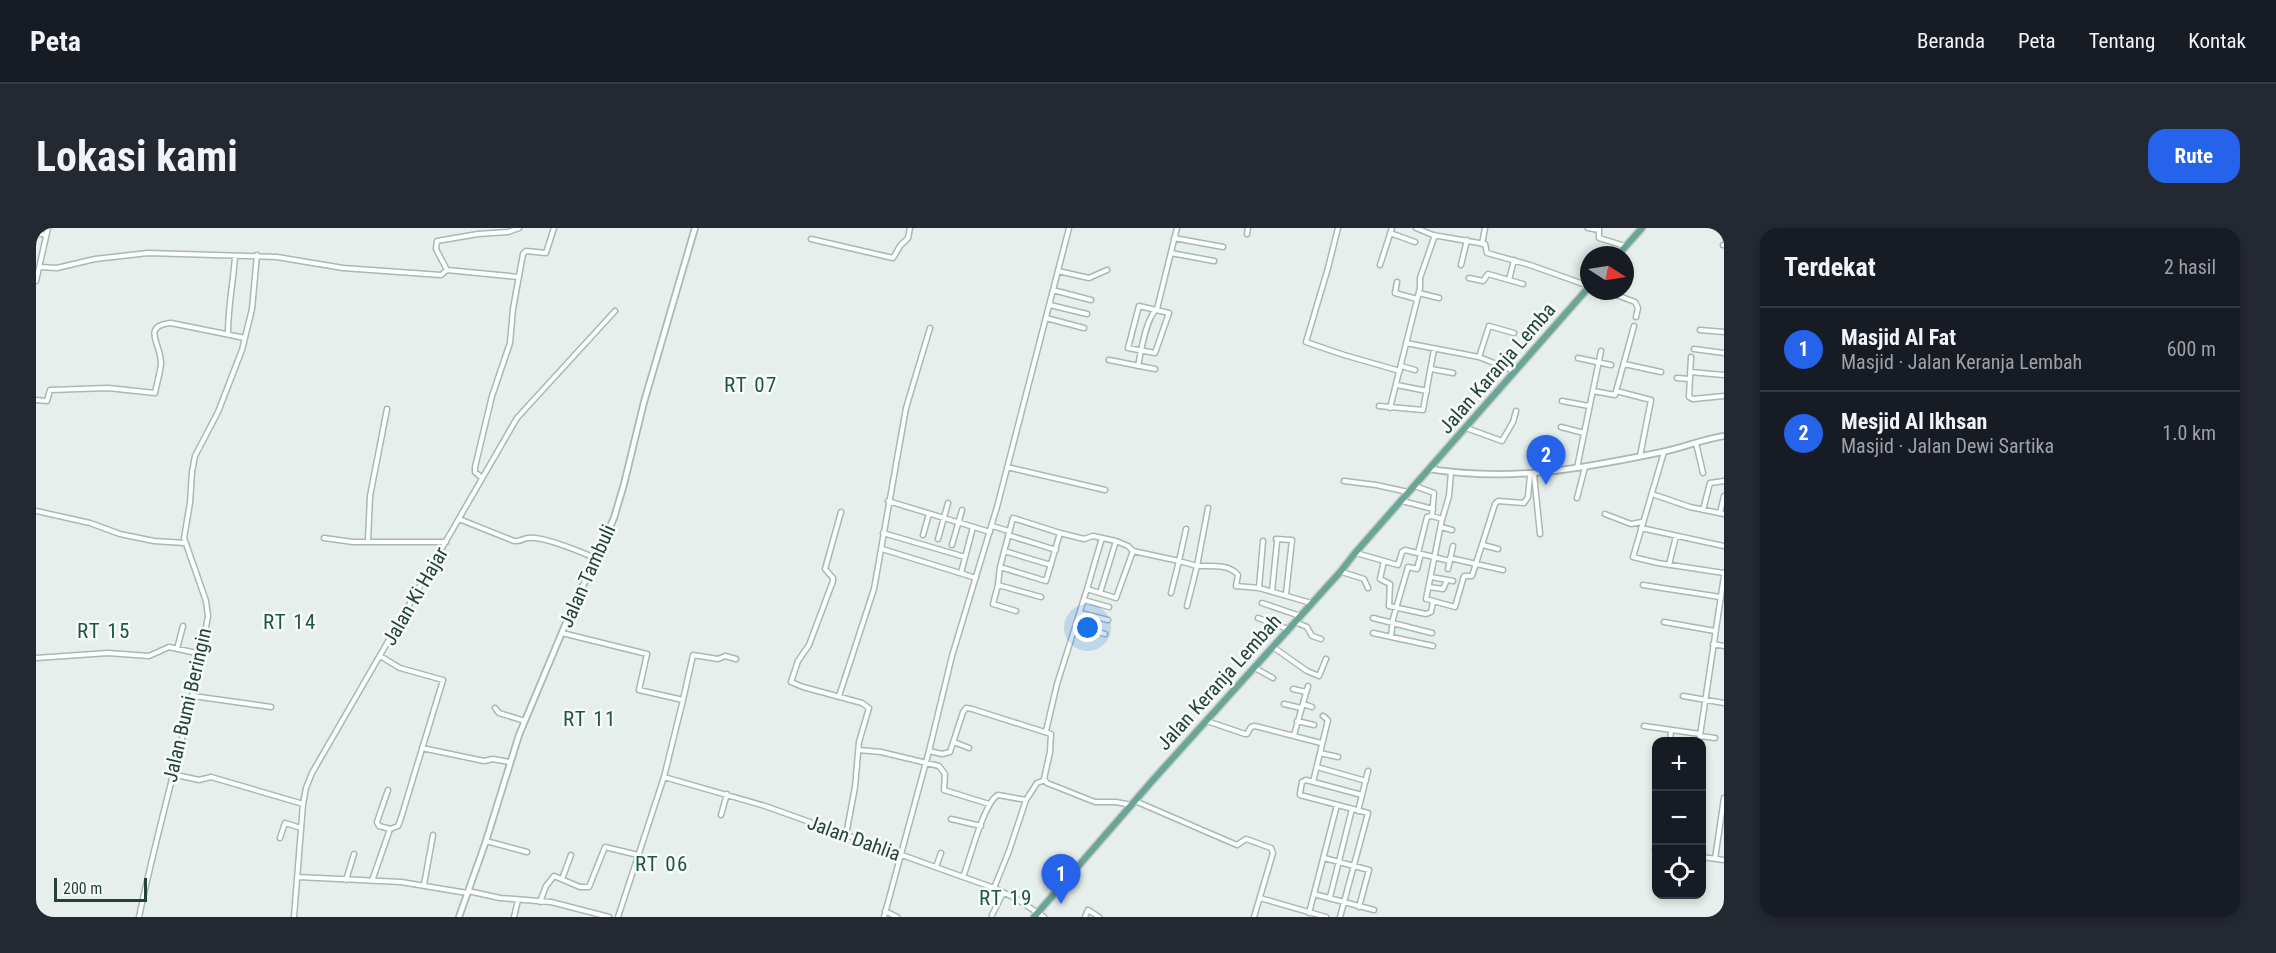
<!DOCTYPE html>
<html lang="id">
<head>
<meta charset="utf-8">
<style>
  :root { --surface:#171b24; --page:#242831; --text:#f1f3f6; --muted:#9ea1a6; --line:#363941; --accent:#2563eb }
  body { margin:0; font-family:"Roboto Condensed",sans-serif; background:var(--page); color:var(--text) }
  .controls { position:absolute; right:18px; bottom:18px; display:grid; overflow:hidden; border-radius:12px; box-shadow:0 3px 9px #0003 }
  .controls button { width:54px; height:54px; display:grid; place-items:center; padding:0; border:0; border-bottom:2px solid var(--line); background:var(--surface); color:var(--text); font:30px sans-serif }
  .compass { position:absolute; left:1544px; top:18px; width:54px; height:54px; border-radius:50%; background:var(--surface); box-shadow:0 3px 9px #0003; rotate:102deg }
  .scale { position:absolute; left:18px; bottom:15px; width:93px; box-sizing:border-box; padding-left:6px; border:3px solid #24423a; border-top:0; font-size:16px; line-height:21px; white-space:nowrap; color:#24423a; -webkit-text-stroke:4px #f7fbf9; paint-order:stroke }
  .you { position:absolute; left:1052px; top:400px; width:21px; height:21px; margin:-15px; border:4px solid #fff; border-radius:50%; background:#1a73e8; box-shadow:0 0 0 9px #1a73e833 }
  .badge { display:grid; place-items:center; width:39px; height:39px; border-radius:50%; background:var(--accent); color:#fff; font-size:20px; font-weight:700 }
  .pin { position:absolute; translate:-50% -50px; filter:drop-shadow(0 2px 3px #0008) }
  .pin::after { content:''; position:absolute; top:32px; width:21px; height:18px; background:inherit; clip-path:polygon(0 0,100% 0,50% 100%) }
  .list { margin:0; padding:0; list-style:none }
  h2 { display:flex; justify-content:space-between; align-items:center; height:78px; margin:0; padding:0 24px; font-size:26px }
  h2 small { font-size:20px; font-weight:400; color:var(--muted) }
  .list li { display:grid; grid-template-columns:39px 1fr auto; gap:18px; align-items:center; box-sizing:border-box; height:84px; padding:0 24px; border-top:2px solid var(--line) }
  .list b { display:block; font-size:22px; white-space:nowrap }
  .list p { margin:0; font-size:20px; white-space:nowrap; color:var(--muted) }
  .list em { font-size:20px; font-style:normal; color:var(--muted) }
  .icon { flex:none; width:33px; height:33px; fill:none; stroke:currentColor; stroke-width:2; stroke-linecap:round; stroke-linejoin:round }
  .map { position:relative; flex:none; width:1688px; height:689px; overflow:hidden; border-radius:18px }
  header { display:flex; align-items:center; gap:36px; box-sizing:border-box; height:84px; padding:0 30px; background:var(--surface); border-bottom:2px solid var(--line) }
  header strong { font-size:28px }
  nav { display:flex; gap:33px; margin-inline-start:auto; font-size:21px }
  .intro { display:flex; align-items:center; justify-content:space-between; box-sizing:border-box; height:144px; padding:0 36px }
  h1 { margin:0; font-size:42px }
  .button { padding:15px 27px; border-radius:18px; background:var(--accent); color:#fff; font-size:21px; font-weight:700 }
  main { display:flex; gap:36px; padding:0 36px }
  aside { flex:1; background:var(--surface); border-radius:18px; box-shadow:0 3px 9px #0003 }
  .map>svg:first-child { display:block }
</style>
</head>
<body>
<header>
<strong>Peta</strong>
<nav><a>Beranda</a><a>Peta</a><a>Tentang</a><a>Kontak</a></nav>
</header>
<div class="intro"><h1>Lokasi kami</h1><a class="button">Rute</a></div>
<main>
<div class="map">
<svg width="1688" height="689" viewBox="0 0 1688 689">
  <rect width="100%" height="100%" fill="#e6efeb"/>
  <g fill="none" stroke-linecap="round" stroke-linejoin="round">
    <defs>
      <path id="street" d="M 1302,0 L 1292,40 L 1270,114 L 1308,127 L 1364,143
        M 1380,0 L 1397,7 L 1449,16 L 1451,25 L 1494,37 L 1553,58
        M 1552,0 L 1563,2
        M 1563,0 L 1563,10 L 1589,18
        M 1,5 L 10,7
        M 1354,5 L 1379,14
        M 1211,6 L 1212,0
        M 1138,10 L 1187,19
        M 775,11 L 857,30 L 864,18 L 872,10 L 874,0
        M 1446,16 L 1449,0
        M 1687,17 L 1688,17
        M 1135,25 L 1178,33
        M 1344,37 L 1356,0
        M 1425,37 L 1431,12
        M 4,39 L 21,40 L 59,31 L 112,25 L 241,29 L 307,40 L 405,47 L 411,42 L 483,49
        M 411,42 L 400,21 L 401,13 L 442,6 L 472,4 L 483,0
        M 1022,43 L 1053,50 L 1071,42
        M 1433,50 L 1447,53 L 1452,46 L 1487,56
        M 1473,52 L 1478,32
        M 0,53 L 12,0
        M 1361,54 L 1359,65 L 1381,71
        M 1017,62 L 1055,72
        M 1570,63 L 1599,74 L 1602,80 L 1600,89
        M 1383,65 L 1403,70
        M 1014,77 L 1051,86
        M 1103,78 L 1133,85 L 1119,125 L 1092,120 Z
        M 1010,90 L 1048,100
        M 1664,102 L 1688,104
        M 192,106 C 192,78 197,56 199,29
        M 1370,115 L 1443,129 L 1478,143
        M 1658,121 L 1688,125
        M 1443,129 L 1453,98 L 1478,105
        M 1655,129 L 1653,169 L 1657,171 L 1688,168
        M 1542,130 L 1575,137
        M 1073,132 L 1119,141
        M 1588,136 L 1625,144
        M 1102,138 C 1105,124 1110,89 1121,81 L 1141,0
        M 1365,138 L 1379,142
        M 1395,141 L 1417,145
        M 1654,144 L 1688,147
        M 1641,150 L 1653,151
        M 1361,157 L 1391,163
        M 1557,163 L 1579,167 L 1598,98
        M 1580,163 L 1615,172 L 1604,228
        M 0,172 L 11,173 L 14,162 L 72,160 L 119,165 C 121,155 124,145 125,136 C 126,117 104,98 135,95 L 209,110
        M 1526,173 L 1553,178
        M 1343,178 L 1387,182 L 1398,121
        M 1354,180 L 1384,60 L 1384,50 L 1399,7
        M 1525,199 L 1548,205
        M 1430,200 L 1466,213 L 1477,194 L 1480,183
        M 1498,215 L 1513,219 L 1510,244
        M 1660,215 L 1667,245
        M 1628,224 L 1597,329 L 1622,335 L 1688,345
        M 971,239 L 1069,262
        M 1541,240 L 1565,123
        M 1498,246 L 1504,306
        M 446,250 L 439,244 L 439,239 L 456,168 L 474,115 L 477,81 L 487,26 L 490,23 L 510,25 L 518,0
        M 1308,253 L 1340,257 L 1372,264
        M 1379,258 L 1398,265 L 1396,288
        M 1616,266 L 1654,279 L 1688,286
        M 1541,270 L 1549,239
        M 852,273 L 954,304
        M 1366,273 L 1397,281
        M 1667,282 L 1674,255 L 1688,253
        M 0,283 L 54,295 L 84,306 L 118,313 L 149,315
        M 805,284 L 789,341 L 797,350 L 797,353 L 773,417 L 762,433 L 755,454 L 767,459 L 826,475 L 833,480 L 823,514 L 819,559 L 810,607
        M 1684,285 L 1688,268
        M 1569,286 L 1595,296 L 1606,294
        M 423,291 L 478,313 C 485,314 487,310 492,310 C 507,308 545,324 559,330
        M 1406,292 L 1413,268 L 1415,244
        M 956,298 L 973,303
        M 1405,299 L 1416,302
        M 1605,300 L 1688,318
        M 847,305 L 929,329
        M 1024,305 L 1048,311 L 1057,308 L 1080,313 L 1092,318 L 1097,323 L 1143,333 L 1150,301
        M 887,307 L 893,286
        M 972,307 L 1020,322
        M 288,310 L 317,314 L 410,314
        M 902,311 L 912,275
        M 1240,311 L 1256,312 L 1250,366
        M 332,313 L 334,268 L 351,181
        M 1227,313 L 1223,360 L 1275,375
        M 916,317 L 926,282
        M 1447,317 L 1462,321
        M 846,321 L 940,350
        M 968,323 L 1015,337
        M 1320,325 L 1362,337 L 1366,324 L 1369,322 L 1414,333
        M 1382,325 L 1391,289 L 1396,288 L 1406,291 L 1390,371 L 1419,379 L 1428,348 L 1436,348 L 1459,276 L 1462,273 L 1488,275 L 1492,269 L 1494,247
        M 1414,330 L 1467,342
        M 1348,333 L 1344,351 L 1354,356 L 1353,378 L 1390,386 L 1395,384 L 1397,374
        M 1633,337 L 1640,308
        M 964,339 L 1010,353 L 1024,305 L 977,290 L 964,339 L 962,357 L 957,376 L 980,383
        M 1412,341 L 1417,318
        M 1306,344 L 1328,351 L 1332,360
        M 925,345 L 937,299
        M 1395,349 L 1417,353
        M 962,357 L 1005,369
        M 1607,357 L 1684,369
        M 1393,359 L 1407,361 L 1411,352
        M 1051,361 L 1066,310
        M 1236,363 L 1241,314
        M 1064,365 L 1080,313
        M 1135,365 L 1143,333 L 1161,338 L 1172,280
        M 1048,372 L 1073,379
        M 1226,375 L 1264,388
        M 1151,378 L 1161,338 C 1176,338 1193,336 1202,347 L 1200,358 L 1223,360
        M 1044,385 L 1072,392
        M 1222,390 L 1252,401
        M 1337,390 L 1396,405
        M 1259,394 L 1271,399 L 1276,408 L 1285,411
        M 1628,394 L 1679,403
        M 1040,398 L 1069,406
        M 526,405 L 611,426 L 603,462 L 647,472 L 628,549 L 582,689
        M 1337,405 L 1397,418
        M 1355,409 L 1357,391 L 1372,339 L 1381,341 L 1385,326
        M 1677,416 L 1688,418
        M 1237,419 L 1271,443 L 1283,448 L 1290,431
        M 141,421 L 147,398
        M 0,430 L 72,425 L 113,428 L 133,419 L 165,426
        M 1219,440 L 1237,450
        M 1257,461 L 1270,464
        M 157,468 L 235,479
        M 803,468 L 838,361 L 870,180 L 894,100
        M 1647,468 L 1688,475
        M 647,472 L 657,427 L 682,431 L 689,428 L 700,431
        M 1248,476 L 1265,480
        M 1267,476 L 1276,479
        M 459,480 L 463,485 L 489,493
        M 1171,493 L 1209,506 L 1211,506 L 1215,499 L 1219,498 L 1285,515
        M 1261,493 L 1278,497
        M 1608,498 L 1664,506
        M 1010,503 L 1021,456 L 1051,361 L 1080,370 L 1097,323
        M 1258,507 L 1272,458
        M 1664,508 L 1679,510
        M 918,514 L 933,520
        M 1634,514 L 1635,502
        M 1663,514 L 1688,348
        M 386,520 L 448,533 L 457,531 L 473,534
        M 823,522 L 845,524 L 903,538 L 909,546 L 908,562 L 953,576
        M 893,523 L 906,526 L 914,524 L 927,484 L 930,480 L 936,481 L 1015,506 L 1014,524 L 1008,551 L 1011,555 L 1059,574 L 1080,574 L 1095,577
        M 1284,525 L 1302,529
        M 1281,539 L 1330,553
        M 136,546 L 163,552 L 175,549 L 267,576
        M 628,549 L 729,578 L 958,660 L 979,670 L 1008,689
        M 1277,554 L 1292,492 L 1287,488
        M 352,562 L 341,594 L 343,598 L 354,601
        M 1099,573 L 1201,617 L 1210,611 L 1235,620 L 1237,625 L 1218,689
        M 1322,583 L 1332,543
        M 685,587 L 691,566
        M 915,591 L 945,598
        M 244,610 L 249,595 L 265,600
        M 450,613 L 491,624
        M 1619,621 L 1620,621
        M 1666,629 L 1688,632
        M 1288,630 L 1333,642 L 1323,679
        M 1679,631 L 1688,570
        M 900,639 L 905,625
        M 262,649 L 365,654 L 431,665
        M 927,649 C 934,631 948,574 962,567 L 990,572 L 1001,555 L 1009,552
        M 526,651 L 535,627
        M 310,652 L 318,626
        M 336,653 L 354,601 L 362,598 L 365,590 L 407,452 L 364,440 L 344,428
        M 388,657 L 397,607
        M 958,660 L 973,623 L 990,572
        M 432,663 L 464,670 L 515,674 L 573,689
        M 1278,666 L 1338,682
        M 1294,669 L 1316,581
        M 1224,670 L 1290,689
        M 504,674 L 510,658 L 518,648 L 544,659 L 553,659 L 569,619 L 602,627
        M 849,683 L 861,689
        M 1273,685 L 1301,577
        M 956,687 L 967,665
        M 103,689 C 124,588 155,490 172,388 L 170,373 L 148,310 L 154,275 L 156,244 L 159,228 L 182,184 L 206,122 L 216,81 L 221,27
        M 258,689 L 267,576 L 270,560 L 276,545 L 481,190 L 579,83
        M 478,689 L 482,672
        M 848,689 L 893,523 L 916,428 L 961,279 L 1033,0
        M 1049,689 L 1052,682 L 1063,689
        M 1304,689 L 1332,585 L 1264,567 L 1264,565 L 1266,554 L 1270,552 L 1326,567"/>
      <path id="secondary" d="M 1393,241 C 1477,254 1544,241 1626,224 C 1647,220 1667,211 1688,208
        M 423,689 L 450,613 L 483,507 L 532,390 L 578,290 L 588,256 L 608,174 L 659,0"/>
      <path id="primary" d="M 1582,27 L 1606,0
        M 998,689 L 1117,552 L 1305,343 L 1319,325 L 1553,59"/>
    </defs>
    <use href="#street" stroke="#a8b8b2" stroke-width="7"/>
    <use href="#secondary" stroke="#a4bbb3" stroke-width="8"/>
    <use href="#primary" stroke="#c2cac8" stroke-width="9"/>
    <use href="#street" stroke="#fff" stroke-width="4"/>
    <use href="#secondary" stroke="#fff" stroke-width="4.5"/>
    <use href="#primary" stroke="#6aa596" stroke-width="6"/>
  </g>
  <g text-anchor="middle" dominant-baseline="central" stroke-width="5" stroke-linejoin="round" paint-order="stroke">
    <g font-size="20" fill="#24423a" stroke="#f7fbf9">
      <text transform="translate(1461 140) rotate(-49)">Jalan Karanja Lemba</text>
      <text transform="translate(551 348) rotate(-66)">Jalan Tambuli</text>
      <text transform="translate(379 368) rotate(-60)">Jalan Ki Hajar</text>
      <text transform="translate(1183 454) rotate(-48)">Jalan Keranja Lembah</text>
      <text transform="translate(151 477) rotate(-77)">Jalan Bumi Beringin</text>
      <text transform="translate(818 610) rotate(20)">Jalan Dahlia</text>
    </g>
    <g font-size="21" letter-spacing="1.5" fill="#1f5548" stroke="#f7fbf9">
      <text x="715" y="157">RT 07</text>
      <text x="254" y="394">RT 14</text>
      <text x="68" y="403">RT 15</text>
      <text x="554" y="491">RT 11</text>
      <text x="626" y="636">RT 06</text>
      <text x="970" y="670">RT 19</text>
    </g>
  </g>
</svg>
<div class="controls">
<button>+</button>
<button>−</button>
<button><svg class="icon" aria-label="locate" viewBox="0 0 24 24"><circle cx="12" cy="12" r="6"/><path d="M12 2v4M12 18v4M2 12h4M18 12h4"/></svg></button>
</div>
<svg class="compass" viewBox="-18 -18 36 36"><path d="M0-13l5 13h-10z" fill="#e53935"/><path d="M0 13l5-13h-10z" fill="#9ea1a6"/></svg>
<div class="scale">200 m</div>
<div class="you"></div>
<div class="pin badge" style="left:1025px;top:676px">1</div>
<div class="pin badge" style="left:1510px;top:257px">2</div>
</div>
<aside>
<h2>Terdekat<small>2 hasil</small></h2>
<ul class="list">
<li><span class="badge">1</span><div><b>Masjid Al Fat</b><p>Masjid · Jalan Keranja Lembah</p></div><em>600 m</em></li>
<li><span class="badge">2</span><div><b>Mesjid Al Ikhsan</b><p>Masjid · Jalan Dewi Sartika</p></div><em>1.0 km</em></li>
</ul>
</aside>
</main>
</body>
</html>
